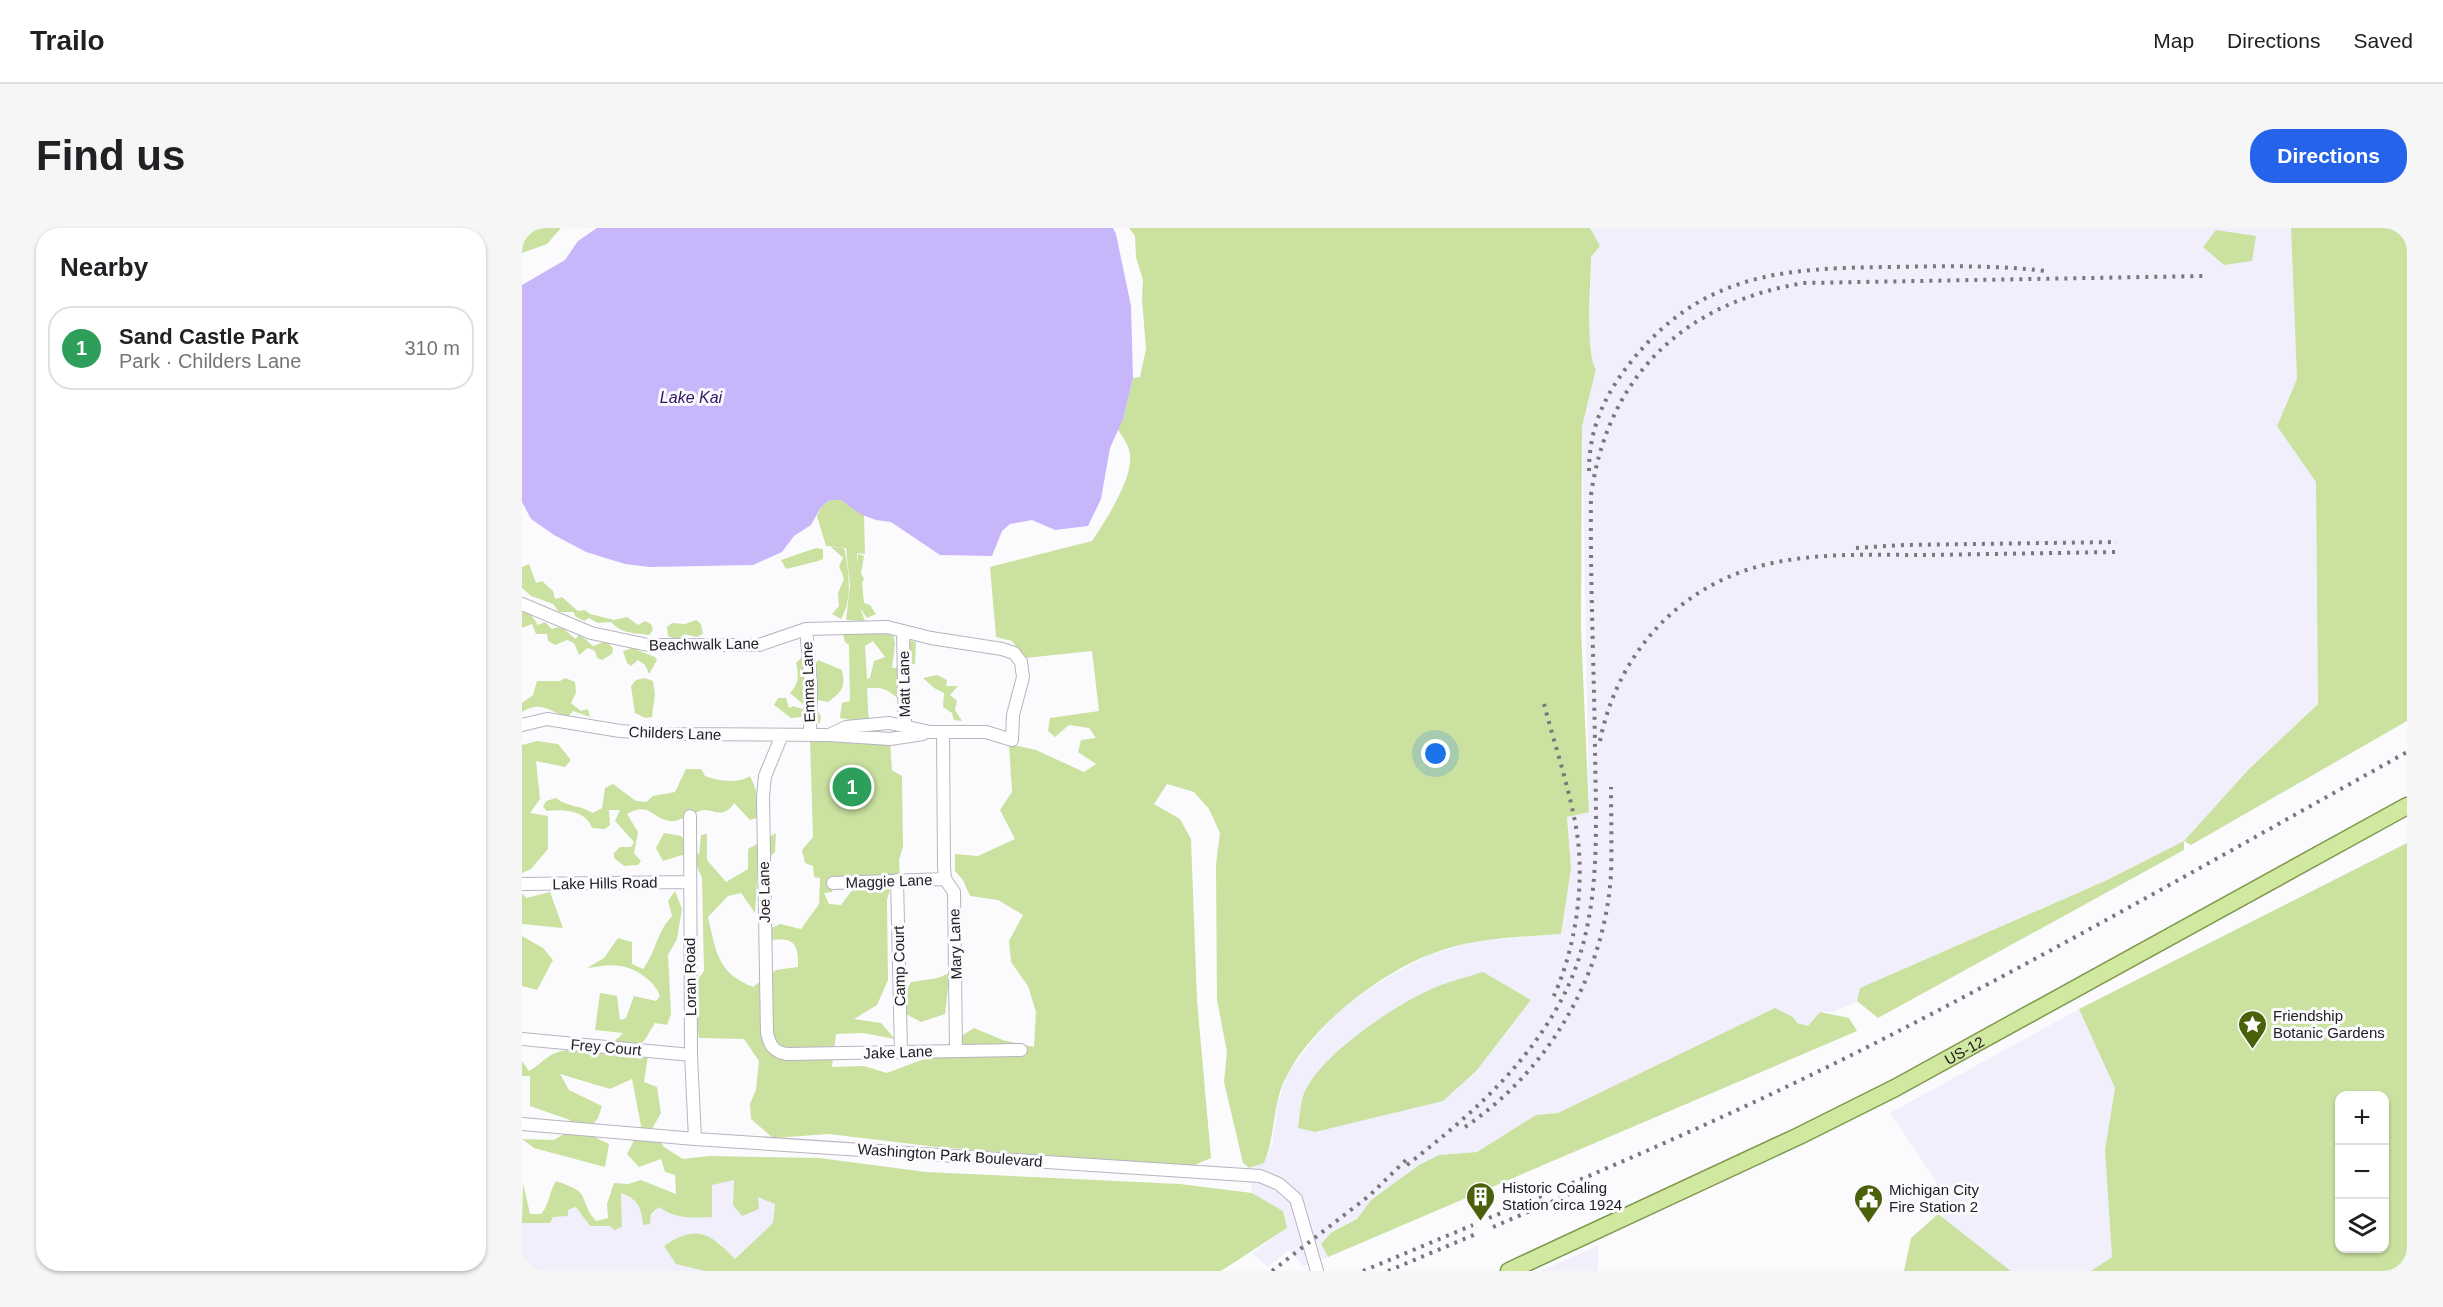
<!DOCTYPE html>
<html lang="en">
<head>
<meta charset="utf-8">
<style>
  :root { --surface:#fff; --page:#f6f6f6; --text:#202124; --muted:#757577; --line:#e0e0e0; --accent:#2563eb }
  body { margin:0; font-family:Helvetica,sans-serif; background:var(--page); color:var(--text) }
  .controls { position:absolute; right:18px; bottom:18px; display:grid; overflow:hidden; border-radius:12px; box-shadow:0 2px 4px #0004 }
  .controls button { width:54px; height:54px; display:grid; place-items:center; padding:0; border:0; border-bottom:2px solid var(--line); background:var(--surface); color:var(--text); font:30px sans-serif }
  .you { position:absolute; left:914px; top:526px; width:21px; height:21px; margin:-15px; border:4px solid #fff; border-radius:50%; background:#1a73e8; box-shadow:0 0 0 9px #1a73e833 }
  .badge { display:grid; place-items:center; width:39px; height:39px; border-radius:50%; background:var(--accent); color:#fff; font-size:20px; font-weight:700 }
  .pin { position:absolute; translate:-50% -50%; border:3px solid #fff; box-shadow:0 2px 6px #0006 }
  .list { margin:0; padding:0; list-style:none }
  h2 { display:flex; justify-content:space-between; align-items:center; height:78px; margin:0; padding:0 24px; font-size:26px }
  h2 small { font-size:20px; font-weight:400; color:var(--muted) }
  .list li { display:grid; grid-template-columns:39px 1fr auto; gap:18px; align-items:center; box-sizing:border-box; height:84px; margin:0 12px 12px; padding:0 12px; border:2px solid var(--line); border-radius:24px }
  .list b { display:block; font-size:22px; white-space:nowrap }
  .list p { margin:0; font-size:20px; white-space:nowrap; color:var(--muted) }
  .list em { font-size:20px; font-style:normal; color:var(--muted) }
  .icon { flex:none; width:33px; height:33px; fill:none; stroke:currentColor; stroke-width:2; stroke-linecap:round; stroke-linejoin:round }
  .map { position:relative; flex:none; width:1885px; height:1043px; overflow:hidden; border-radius:24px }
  header { display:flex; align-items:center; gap:36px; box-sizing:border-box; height:84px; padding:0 30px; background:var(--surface); border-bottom:2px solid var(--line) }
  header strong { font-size:28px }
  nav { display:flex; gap:33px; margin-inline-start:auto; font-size:21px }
  .intro { display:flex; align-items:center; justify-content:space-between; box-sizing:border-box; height:144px; padding:0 36px }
  h1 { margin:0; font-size:42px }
  .button { padding:15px 27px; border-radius:24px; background:var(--accent); color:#fff; font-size:21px; font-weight:700 }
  main { display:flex; gap:36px; padding:0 36px }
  aside { flex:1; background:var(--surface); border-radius:24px; box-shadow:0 2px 4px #0004 }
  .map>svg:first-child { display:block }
</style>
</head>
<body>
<header>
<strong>Trailo</strong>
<nav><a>Map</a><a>Directions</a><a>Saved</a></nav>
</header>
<div class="intro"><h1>Find us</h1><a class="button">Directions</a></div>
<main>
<aside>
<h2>Nearby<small></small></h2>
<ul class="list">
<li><span class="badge" style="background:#2e9e5b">1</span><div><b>Sand Castle Park</b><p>Park · Childers Lane</p></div><em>310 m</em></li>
</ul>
</aside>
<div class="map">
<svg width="1885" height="1043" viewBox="0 0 1885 1043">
  <rect width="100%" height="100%" fill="#fbfbfe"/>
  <path fill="#f2effc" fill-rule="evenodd" d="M 1068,0 L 1769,0 L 1775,151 L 1755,198 L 1794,254 L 1796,476 L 1726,542 L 1662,613 L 1583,653 L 1338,760 L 1335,773 L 1311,784 L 1298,784 L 1287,798 L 1275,795 L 1036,885 L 1014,887 L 955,924 L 917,927 L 897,937 L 849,972 L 835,991 L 810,1004 L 799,1016 L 806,1029 L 781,1038 L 767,1022 L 746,1039 L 730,1025 L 765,1000 L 761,983 L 730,965 L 727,940 L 742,935 L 750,917 L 756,875 L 764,847 L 790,813 L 821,779 L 861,752 L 909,726 L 955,713 L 1039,706 L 1049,641 L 1045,588 L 1067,583 L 1060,199 L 1074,142 L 1070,136 L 1068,113 L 1069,29 L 1078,18 ZM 913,760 L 1009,773 L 955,842 L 869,885 L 793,904 L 776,900 L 798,841 L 831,810 L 875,779 Z
    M 1557,781 L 1593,860 L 1583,922 L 1590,1029 L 1569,1043 L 1489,1043 L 1416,986 L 1404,962 L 1415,955 L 1368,885 Z
    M 212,951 L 211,977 L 236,968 L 253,976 L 251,995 L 213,1031 L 196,1013 L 183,1043 L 0,1043 L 0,995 L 28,995 L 31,989 L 55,979 L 68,998 L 100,999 L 99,965 L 111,969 L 120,981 L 122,997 L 137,979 L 190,957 Z
    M 1076,1018 L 1076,1043 L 1018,1043 Z"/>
  <path fill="#cae1a0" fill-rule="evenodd" d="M 0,0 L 39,0 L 25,16 L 0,25 Z
    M 607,0 L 1068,0 L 1078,18 L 1069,29 C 1069,51 1063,126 1074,141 L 1060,199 L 1059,402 L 1067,584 L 1045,589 L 1049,641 L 1039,706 C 996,709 950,710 909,726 C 857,746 791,797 765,847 C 750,874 754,907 742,935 L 727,940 L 721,935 L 702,854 L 705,824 L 695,772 L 694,636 L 698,605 L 687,581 L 672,564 L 645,556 L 632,576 L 658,591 L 669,611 L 675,772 L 689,930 L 666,940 L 415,919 L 307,906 L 251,910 L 229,891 L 228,876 L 234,862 L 237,833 L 222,811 L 177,810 L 171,773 L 172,756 L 182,743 L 180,650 L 174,636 L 160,627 L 141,633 L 134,620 L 142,605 L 159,608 L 177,627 L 179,607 L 185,606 L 185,632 L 204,654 L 226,641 L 226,621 L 254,605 L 253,624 L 236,639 L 233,685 L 219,665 L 206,668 L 186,689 C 194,723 195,745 231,759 L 254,742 L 276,739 C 277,709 267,710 241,713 L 238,706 L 258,696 L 279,701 L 297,676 L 298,650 L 292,649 L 291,638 L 283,635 L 280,622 L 291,609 L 288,512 L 368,511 L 370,542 L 380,548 L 381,619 L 377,632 L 378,648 L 372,648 L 365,672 L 366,752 L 355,777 L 332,791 L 359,795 L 373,811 L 341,805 L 314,806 L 310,839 L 342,838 L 365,845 L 402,831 L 452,800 L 481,812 L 512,819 L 514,784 L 506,758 L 489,734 L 487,713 L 501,687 L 476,672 L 448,668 L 441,652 L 433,643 L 433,626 L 456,628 L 493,611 L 478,582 L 490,564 L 487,516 L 514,522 L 562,544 L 574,536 L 556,524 L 559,512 L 574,510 L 567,500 L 547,497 L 533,509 L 526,503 L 528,490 L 577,483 L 570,423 L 503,430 L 490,413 L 474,409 L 468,339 L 570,313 C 584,292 611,251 608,226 C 607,217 600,208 595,200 L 601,191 L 611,150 L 618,149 L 624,121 L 620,71 L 621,52 L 614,29 L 613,8 ZM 315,649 L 334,657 L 319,677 L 307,676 L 302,665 L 310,664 Z
    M 1769,0 L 1885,0 L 1885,493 L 1669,617 L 1662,613 L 1662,622 L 1356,790 L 1335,773 L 1338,760 L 1583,653 L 1662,613 L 1726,542 L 1796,476 L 1794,254 L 1755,198 L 1775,151 Z
    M 1694,2 L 1734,8 L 1730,33 L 1702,37 L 1681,19 Z
    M 308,272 L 319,272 L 342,287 L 343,326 L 335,325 L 335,337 L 336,326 L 342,328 L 339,345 L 342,351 L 340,355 L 342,375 L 348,377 L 354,386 L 345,390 L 338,380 L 343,393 L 324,392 L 328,357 L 324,320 L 304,318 L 295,288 L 299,279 Z
    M 309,319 L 322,320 C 327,341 331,372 319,391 L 310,386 L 317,378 L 316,365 L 322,351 L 317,338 L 321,330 Z
    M 294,320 L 301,321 L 301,331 L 296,333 L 264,341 L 259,332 Z
    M 7,336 L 14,355 L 20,353 L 31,363 L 33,371 L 40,369 L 56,383 L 63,382 L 68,386 L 92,392 L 105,389 L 116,397 L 123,393 L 129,396 L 131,402 L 127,407 C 113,405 100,406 89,394 L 76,395 L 67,390 L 62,393 L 54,389 L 51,384 L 37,384 L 31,376 L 9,368 L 0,360 L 0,339 Z
    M 0,383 L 9,386 L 16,397 L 23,394 L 30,401 C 41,396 45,405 54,411 L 57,406 L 71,418 L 84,413 L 91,420 L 90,426 L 80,432 L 75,430 L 73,423 L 66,420 L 57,427 L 52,415 L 45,412 L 33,417 L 26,413 L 25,406 L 14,406 L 10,396 L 0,400 Z
    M 174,392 L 179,396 L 181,406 L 175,409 L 162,406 L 156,412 L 146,408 L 145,399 L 150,395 L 163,396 Z
    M 356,403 L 371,406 L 373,416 L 370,440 L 374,440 L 386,412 L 394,414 L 393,436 L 387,437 C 388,449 392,459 389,471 L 379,475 L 389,483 L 388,492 L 375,491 L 376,471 C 366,461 360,459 345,460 L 347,497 L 329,498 L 329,492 L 318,490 L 320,475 L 328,473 L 327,417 L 323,414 L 321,405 ZM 351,413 L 363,429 L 352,433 L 348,450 L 345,451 L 343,418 Z
    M 110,420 L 133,429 L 135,432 L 127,446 L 123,437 L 116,432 L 109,438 L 105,435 L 101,423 Z
    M 280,429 L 292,430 L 294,435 L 296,432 L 320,442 C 324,459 320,464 306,474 L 296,472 L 293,480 L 299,488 L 298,495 L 280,494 L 280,489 L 269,490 L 252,477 L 256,470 L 264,470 L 267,480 L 271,478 L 281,481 L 282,477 L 268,465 C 277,455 277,448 274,435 Z
    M 415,447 L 425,452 L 424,458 L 436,458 L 428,467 L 435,473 L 433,482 L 440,493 L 432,492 L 430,485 L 421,479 L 422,465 L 412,460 L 401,450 Z
    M 43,450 L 53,454 L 54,465 L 49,475 L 59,483 L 66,481 L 68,489 L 51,483 L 45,490 C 26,481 17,473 0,484 L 0,475 L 11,467 L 15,453 L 38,453 Z
    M 123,450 L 131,453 L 133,466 L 130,489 L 123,490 L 113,485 L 109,458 L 114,452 Z
    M 15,513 L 36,516 L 49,532 L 43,539 L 14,533 L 18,571 L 8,585 L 26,588 L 26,621 L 9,641 L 0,645 L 0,517 Z
    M 164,541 L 179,541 L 183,548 C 196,553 216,556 228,548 C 234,559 234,567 239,578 L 235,590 L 228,592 L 212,575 C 209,580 207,582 202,584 C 194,586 190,582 183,582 C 171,583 160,594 148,593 C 129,590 128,573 105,586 L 116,604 L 112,625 L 119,633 L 116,637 L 102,638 L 92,630 L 92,625 L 98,619 L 109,619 L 112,614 L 93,593 L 98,582 L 87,582 L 88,597 L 83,601 L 70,600 C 64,582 41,581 25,583 L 21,579 L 24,573 L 34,570 C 45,579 58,577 71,585 L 80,580 L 83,560 L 91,556 L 114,573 L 124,574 L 131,568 L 153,564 Z
    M 1885,615 L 1885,1043 L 1569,1043 L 1590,1029 L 1583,922 L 1593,860 L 1557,781 ZM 1818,868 L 1862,868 L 1862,1020 L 1818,1020 Z
    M 153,663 L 160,681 L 155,711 L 146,727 L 149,786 L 145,797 L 133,795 L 122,813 L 97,829 L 126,828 L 122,854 L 135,859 L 139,885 L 130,901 L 142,919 L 161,931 L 187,928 L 297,930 L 404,944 L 658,956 L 730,965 L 761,983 L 765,1000 L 699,1043 L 183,1043 L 154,1036 L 142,1018 C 175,996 188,1005 213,1031 L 251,995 L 253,976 L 236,969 L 237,981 L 220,988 L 211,977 L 212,952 L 190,957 L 190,989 C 171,990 153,991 137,979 L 129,986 L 128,996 L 121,997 C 120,980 116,971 99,965 L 100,999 L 92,1002 L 88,998 L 68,998 L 54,979 L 46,982 L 46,988 L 31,989 L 28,995 L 0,995 L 1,955 L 8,986 L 19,986 C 27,978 27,964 34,953 C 73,966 54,969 74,993 L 86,990 L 85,976 L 92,955 L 106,956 L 119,952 L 154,966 L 153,947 L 143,944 L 139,931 L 117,939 L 105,926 L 119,898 L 110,851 L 88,861 L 38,846 L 47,862 L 80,878 L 76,890 L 64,905 L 87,916 L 83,939 L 12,920 L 0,911 L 32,912 L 45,904 L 48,892 L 8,878 L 8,848 L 0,848 L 0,833 L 7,843 C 16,838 23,830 31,826 C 57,814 74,834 101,805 L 73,802 L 78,765 L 95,768 L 98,792 L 104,790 L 112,768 L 134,773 L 138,768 C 133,753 114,740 98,738 C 88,736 75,739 65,740 L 82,730 L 96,710 L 110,714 L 110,736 L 121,741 C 134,724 135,703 150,688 L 146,673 Z
    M 28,664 L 41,700 L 0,696 L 0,665 L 4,670 Z
    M 0,708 L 21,720 L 31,732 L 15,762 L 0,758 Z
    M 961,744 L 1009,772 L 955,842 L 921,873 L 793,904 L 776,900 C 778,889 778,874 783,863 C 801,825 874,776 912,760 C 928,753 945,749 961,744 Z
    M 425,746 L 437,752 L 437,759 L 426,760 L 423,786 L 399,794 L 375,781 L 389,754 L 416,750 Z
    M 1253,780 L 1271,789 L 1275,795 L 1286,798 L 1298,784 L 1327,790 L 1335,803 L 806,1029 L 799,1016 L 810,1004 L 835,991 L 849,972 L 897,937 L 917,927 L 955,924 L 1014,887 L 1036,885 Z
    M 1416,986 L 1485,1040 L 1489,1043 L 1382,1043 L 1389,1010 Z"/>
  <path fill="#c8b6fb" d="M 75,0 L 591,0 L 594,6 L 609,78 L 611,150 L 601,191 L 588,220 L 579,271 L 566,298 L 533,302 L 510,292 L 488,296 L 480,303 L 470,328 L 418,327 L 369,294 L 354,292 L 338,286 L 319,272 L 308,272 L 299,279 L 289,297 L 272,308 L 260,324 L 231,337 L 128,339 L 103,336 L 64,324 L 32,307 L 9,291 L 0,274 L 0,57 L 43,32 L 56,13 Z"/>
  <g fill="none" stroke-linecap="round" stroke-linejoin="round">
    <defs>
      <path id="minor" d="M 0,376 L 69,405 L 126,417 L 237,417 L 284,401 L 365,399 L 409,410 L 480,421 L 492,425 L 499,434 L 501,449 L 491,487 L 490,512 L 464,504 L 408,504 L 367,495 L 324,499 L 307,507
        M 284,401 L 289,456 L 288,507
        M 381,403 L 383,504
        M 0,497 L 25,491 L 98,503 L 142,506 L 307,507 L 368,511 L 401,506
        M 421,504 L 422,639 L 423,651 L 432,664 L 434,822
        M 260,507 L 243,548 L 241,569 L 245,805 C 248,818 252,824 265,826 L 499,822
        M 168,588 L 169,827 L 173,911
        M 375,652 L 379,824
        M 311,655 L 423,651
        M 0,656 L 166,654
        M 0,811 L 169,827
        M 0,896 L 173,911 L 738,948 L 757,956 L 774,971 L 795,1043"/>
      <g id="major">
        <path id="s1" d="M 987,1043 L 1277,908 L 1373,860 L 1885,578"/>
      </g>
    </defs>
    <use href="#minor" stroke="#b7b4c1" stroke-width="14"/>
    <use href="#major" stroke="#80984d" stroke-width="19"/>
    <use href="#minor" stroke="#fff" stroke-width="12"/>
    <use href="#major" stroke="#d1e8a1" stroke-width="16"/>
    <path stroke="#78777c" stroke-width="4" stroke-dasharray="3 6" stroke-linecap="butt" d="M 1067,243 C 1067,201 1082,168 1108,135 C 1180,44 1263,40 1370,39 C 1421,38 1472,37 1524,43
      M 1334,320 L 1381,317 L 1595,314
      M 1022,476 C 1033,518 1048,562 1055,605 C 1063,659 1053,723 1030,772
      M 1078,513 C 1095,427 1156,358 1242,337 C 1294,324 1351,327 1405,327 C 1468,326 1532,325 1595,324
      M 943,899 C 1026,843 1083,747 1089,646 C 1090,617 1089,588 1089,559
      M 885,937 C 944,891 999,844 1036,778 C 1081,699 1074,608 1073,521 C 1072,436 1068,352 1069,267 C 1086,146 1164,74 1282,55 L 1681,48
      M 967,990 C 1102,934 1237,875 1367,808 C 1542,718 1713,620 1885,524
      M 971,999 L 1050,965
      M 750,1043 L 848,967 L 888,928
      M 841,1043 L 951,997
      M 866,1043 L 954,1006"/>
  </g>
  <defs>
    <symbol id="sight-pin" viewBox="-11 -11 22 30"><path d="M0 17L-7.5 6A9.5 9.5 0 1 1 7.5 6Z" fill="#4a600b" stroke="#fbfbfe"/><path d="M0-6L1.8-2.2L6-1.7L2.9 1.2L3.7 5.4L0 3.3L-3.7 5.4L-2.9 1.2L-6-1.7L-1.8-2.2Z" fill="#fff"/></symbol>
    <symbol id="building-pin" viewBox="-11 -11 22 30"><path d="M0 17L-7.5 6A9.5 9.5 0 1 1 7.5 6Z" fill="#4a600b" stroke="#fbfbfe"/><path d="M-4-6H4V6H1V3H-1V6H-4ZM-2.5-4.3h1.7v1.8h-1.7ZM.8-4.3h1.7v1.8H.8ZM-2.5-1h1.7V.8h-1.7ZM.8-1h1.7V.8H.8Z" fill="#fff"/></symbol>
    <symbol id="civic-pin" viewBox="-11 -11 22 30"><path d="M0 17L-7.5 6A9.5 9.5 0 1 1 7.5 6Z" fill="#4a600b" stroke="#fbfbfe"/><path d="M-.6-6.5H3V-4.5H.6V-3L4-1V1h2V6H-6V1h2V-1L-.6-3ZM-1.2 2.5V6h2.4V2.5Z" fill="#fff"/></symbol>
  </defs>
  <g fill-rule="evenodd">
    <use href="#sight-pin" x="1714" y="780" width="33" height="45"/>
    <use href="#building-pin" x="942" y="952" width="33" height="45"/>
    <use href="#civic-pin" x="1330" y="954" width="33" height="45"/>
  </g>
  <g text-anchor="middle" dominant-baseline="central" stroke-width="6" stroke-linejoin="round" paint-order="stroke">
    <g font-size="15" fill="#212025" stroke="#fbfbfe">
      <text transform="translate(182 416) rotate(-1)">Beachwalk Lane</text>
      <text transform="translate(286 454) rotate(-92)">Emma Lane</text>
      <text transform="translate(382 456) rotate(-91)">Matt Lane</text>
      <text transform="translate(153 505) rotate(2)">Childers Lane</text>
      <text transform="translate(367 653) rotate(-2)">Maggie Lane</text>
      <text transform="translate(83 655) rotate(-1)">Lake Hills Road</text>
      <text transform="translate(242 664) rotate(-91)">Joe Lane</text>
      <text transform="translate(433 716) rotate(-92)">Mary Lane</text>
      <text transform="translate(377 738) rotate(-91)">Camp Court</text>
      <text transform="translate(168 749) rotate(-91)">Loran Road</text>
      <text transform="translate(84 819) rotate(5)">Frey Court</text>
      <text stroke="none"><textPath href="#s1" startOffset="506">US-12</textPath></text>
      <text transform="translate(376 824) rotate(-2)">Jake Lane</text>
      <text transform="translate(428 927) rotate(4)">Washington Park Boulevard</text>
    </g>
    <g font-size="15" fill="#212025" stroke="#fbfbfe" text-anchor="start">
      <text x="1751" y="787">Friendship<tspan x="1751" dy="17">Botanic Gardens</tspan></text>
      <text x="980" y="959">Historic Coaling<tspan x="980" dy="17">Station circa 1924</tspan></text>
      <text x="1367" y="961">Michigan City<tspan x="1367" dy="17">Fire Station 2</tspan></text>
    </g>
    <g font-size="16" font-style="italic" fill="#331462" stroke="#fbfbfe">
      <text x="169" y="169">Lake Kai</text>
    </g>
  </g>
</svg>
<div class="controls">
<button>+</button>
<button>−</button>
<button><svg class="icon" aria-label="layers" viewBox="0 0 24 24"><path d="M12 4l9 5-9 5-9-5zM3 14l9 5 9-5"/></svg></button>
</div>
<div class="you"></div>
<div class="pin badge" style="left:330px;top:559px;background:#2e9e5b">1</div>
</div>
</main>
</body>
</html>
